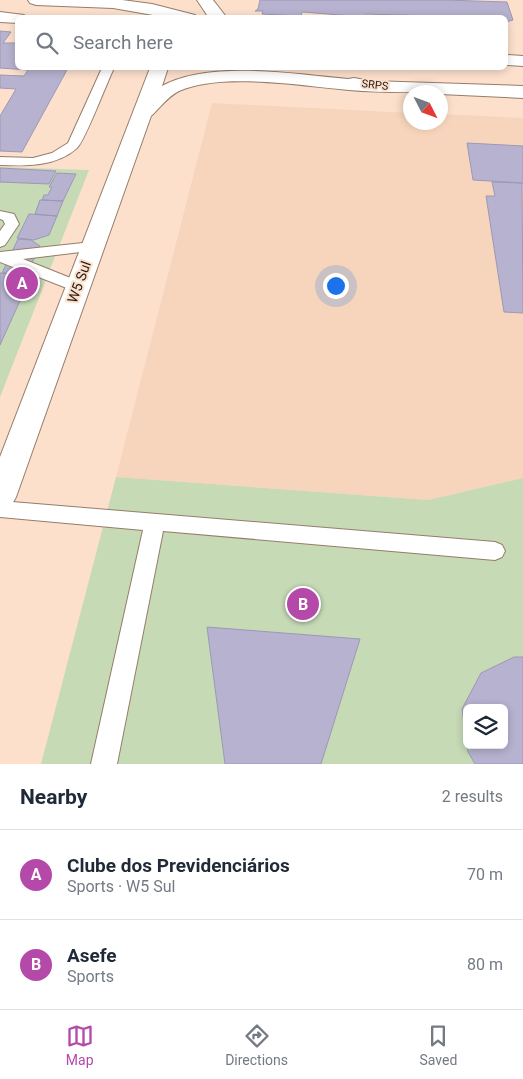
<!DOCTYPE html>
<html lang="en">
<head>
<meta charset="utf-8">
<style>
  :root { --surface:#fff; --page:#f6f6f7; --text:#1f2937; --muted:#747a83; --line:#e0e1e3; --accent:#b449a9 }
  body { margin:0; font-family:Roboto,sans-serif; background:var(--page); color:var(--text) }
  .controls { position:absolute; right:15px; bottom:15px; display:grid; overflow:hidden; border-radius:8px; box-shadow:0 2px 8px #0003 }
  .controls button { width:45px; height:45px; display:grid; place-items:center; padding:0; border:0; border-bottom:1px solid var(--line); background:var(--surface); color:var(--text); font:25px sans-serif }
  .compass { position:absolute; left:403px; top:85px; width:45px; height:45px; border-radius:50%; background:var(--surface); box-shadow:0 2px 8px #0003; rotate:132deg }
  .you { position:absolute; left:335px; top:285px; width:18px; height:18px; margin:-12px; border:4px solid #fff; border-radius:50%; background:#1a73e8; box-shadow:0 0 0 8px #1a73e833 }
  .badge { display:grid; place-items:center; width:32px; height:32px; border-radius:50%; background:var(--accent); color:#fff; font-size:16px; font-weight:700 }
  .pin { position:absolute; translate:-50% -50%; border:2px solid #fff; box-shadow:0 1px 5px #0006 }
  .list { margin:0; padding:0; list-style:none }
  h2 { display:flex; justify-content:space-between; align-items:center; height:65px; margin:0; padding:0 20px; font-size:21px }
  h2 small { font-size:16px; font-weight:400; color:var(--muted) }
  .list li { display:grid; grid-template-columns:32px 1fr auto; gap:15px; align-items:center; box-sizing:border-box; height:90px; padding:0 20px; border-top:1px solid var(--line) }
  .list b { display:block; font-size:19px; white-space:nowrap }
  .list p { margin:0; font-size:16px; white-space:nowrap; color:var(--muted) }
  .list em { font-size:16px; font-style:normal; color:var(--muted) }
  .icon { flex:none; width:28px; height:28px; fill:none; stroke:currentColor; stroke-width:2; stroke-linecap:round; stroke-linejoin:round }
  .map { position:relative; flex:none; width:523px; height:764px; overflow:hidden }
  .search { position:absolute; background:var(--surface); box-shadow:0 2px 8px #0003; left:15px; right:15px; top:15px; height:55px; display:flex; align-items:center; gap:12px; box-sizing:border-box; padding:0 18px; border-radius:8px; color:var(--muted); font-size:19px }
  .sheet { height:245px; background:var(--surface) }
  nav { display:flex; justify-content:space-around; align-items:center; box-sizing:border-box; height:70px; border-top:1px solid var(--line); background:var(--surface); font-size:14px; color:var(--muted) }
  nav a { display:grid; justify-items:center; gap:2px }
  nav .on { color:var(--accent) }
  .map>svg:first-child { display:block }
</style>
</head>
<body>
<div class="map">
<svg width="523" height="764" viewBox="0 0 523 764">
  <rect width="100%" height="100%" fill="#fce0cc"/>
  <path fill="#f7d5bc" d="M 212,103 L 410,113 L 410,122 L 440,122 L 441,114 L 523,118 L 523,478 L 428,500 L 116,477 Z"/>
  <path fill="#c6dab6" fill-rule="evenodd" d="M 0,167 L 89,170 L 0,397 Z
    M 116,477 L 428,500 L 523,478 L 523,764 L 41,764 ZM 467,708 L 504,708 L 504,745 L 467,745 Z"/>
  <path fill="#b6b2cf" stroke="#9d98b4" d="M 260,0 L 444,0 L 507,2 L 513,20 L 506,22 L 506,18 L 366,14 L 366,17 L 302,12 L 301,16 L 262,14 L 263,11 L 255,11 L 258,9 Z
    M 0,31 L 11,32 L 3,43 L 18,43 L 18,68 L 68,68 L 22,152 L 0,151 L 0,116 L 16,89 L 0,88 L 0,75 L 24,76 L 28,70 L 0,68 Z
    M 467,143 L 523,146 L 523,183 L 473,180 Z
    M 0,168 L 56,171 L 49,184 L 0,182 Z
    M 57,173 L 76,174 L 63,201 L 42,200 L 44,195 L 48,195 L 52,187 L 49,187 Z
    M 492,182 L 522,183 L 523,313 L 504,312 L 486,196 L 495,196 Z
    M 40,200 L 42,200 L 63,201 L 57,216 L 35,214 Z
    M 29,214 L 57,216 L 49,235 L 34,240 L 17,238 Z
    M 18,239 L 31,240 L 40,246 L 30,267 L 15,274 L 2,273 Z
    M 0,273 L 20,274 L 28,283 L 0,345 Z
    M 207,627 L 360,639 L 321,764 L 225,764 Z
    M 514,657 L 523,657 L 523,764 L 475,764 L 468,752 L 467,745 L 504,745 L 504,708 L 467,708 L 467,745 L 462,709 L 481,673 Z"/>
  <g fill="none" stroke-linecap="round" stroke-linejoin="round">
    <defs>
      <path id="service" d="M 102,68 L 114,68 C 107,82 85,141 77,148 C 56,167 26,166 0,165 L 0,157 L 33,158 L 52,153 L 68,143 Z
        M 0,211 L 14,214 L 19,224 L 5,245 L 0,247 L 0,231 L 5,224 L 3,220 L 0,219 Z
        M 92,242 L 97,244 L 99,247 L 97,250 L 23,259 L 83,283 L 85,287 L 83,291 L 77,292 L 0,262 L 0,252 Z
        M 0,501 L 495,542 L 502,545 L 505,551 L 502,557 L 495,560 L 163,531 L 117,764 L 91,764 L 143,530 L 0,517 Z"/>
      <path id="secondary" d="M 28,0 L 122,0 L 152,4 L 195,15 L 197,18 L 170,18 L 113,8 L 36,5 L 30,3 Z
        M 197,0 L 213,0 L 227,18 L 209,18 Z
        M 0,12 L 24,15 L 26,18 L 18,18 L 18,23 L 0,22 Z
        M 506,55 L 523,56 L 523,66 L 506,65 Z
        M 150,68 L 168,68 L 162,86 C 209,60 296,74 348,79 L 354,78 L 371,81 L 523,86 L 523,98 L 440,94 L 440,92 C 410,92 380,93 349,90 C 302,86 222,72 179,91 C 167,97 160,108 151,116 L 16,497 L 11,506 L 0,510 L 0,457 Z"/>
    </defs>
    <use href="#service" stroke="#957d6a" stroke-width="2"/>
    <use href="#secondary" stroke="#957d6a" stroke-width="2"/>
    <use href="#service" fill="#fff" fill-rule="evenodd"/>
    <use href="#secondary" fill="#fff" fill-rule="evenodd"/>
  </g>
  <g text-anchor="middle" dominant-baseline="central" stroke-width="4" stroke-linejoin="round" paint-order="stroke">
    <g font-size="11" fill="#251b14" stroke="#fce0cc">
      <text transform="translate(375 85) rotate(6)">SRPS</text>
    </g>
    <g font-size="14" fill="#251b14" stroke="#fce0cc">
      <text transform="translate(79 282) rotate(-70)">W5 Sul</text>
    </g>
  </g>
</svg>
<div class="controls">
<button><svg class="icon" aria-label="layers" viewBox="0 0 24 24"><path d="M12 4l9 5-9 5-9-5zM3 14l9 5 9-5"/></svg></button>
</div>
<svg class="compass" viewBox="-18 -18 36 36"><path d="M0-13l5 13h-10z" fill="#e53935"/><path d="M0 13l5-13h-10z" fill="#747a83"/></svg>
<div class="you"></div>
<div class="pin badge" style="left:22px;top:283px">A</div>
<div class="pin badge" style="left:303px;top:604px">B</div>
<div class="search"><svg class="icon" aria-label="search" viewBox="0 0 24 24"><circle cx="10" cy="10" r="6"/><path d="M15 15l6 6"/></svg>Search here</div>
</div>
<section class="sheet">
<h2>Nearby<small>2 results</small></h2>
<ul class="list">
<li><span class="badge">A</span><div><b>Clube dos Previdenciários</b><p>Sports · W5 Sul</p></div><em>70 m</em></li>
<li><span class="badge">B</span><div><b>Asefe</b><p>Sports</p></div><em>80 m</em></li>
</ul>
</section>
<nav>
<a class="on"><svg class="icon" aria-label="map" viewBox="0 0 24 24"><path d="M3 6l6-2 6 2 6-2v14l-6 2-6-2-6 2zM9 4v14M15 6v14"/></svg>Map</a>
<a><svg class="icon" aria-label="directions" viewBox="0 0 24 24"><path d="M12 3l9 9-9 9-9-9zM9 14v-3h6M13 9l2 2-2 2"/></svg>Directions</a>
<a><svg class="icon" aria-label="saved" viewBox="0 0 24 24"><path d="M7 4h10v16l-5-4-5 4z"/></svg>Saved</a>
</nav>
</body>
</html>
